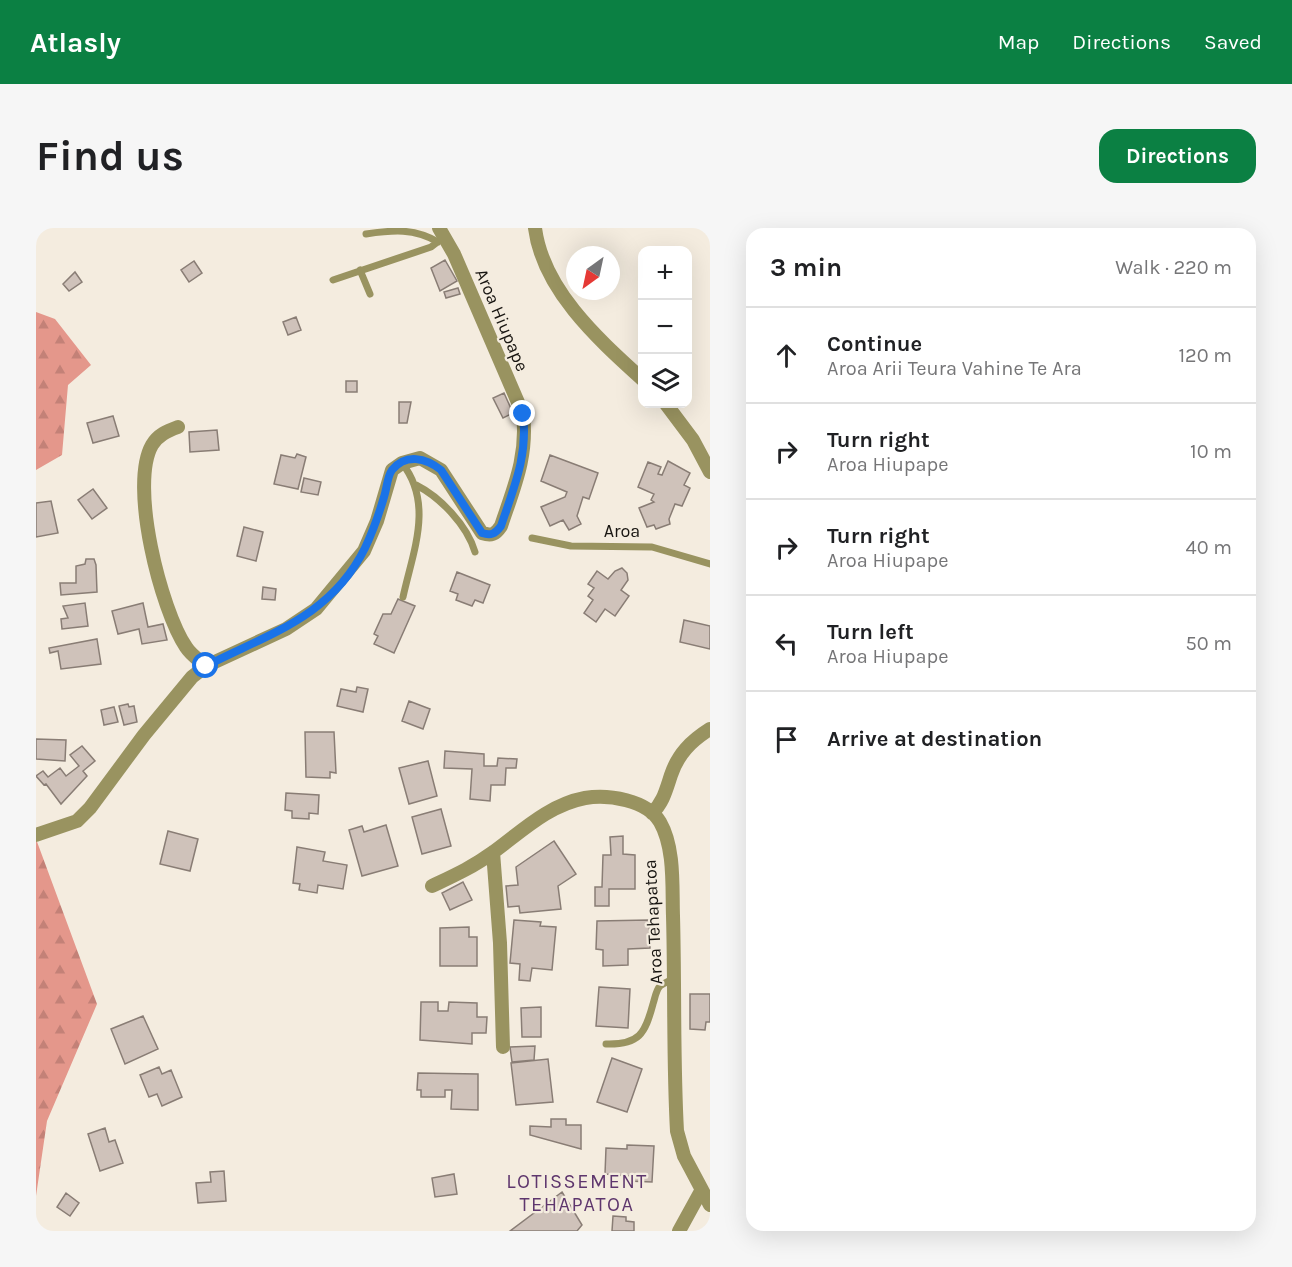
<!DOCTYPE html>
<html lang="en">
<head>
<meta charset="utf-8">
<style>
  :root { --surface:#fff; --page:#f6f6f6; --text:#202124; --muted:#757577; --line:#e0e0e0; --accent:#0b8043 }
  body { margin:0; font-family:Karla,sans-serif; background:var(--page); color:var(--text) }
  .controls { position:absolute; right:18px; top:18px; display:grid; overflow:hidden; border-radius:12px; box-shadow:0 6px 24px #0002 }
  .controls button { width:54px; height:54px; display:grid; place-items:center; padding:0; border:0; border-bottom:2px solid var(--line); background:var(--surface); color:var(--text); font:30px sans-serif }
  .compass { position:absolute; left:530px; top:18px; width:54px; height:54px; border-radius:50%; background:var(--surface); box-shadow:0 6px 24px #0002; rotate:213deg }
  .stop { position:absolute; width:18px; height:18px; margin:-14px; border:4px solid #1a73e8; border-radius:50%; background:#fff }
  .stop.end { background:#1a73e8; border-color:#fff; box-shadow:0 2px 6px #0008 }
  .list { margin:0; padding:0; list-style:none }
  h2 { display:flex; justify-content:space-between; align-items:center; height:78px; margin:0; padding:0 24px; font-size:26px }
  h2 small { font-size:20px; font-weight:400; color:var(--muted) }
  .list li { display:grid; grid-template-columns:39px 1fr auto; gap:18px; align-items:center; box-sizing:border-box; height:96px; padding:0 24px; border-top:2px solid var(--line) }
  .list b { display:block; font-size:22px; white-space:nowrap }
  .list p { margin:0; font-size:20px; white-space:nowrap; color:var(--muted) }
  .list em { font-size:20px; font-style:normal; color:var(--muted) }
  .icon { flex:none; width:33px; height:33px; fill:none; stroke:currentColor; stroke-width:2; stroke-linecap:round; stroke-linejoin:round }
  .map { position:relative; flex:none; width:674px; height:1003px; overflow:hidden; border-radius:18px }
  header { display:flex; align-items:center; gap:36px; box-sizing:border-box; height:84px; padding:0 30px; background:var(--accent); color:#fff }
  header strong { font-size:28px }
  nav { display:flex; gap:33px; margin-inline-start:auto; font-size:21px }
  .intro { display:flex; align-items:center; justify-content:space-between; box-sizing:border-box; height:144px; padding:0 36px }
  h1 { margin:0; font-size:42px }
  .button { padding:15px 27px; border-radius:18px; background:var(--accent); color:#fff; font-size:21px; font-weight:700 }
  main { display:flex; gap:36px; padding:0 36px }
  aside { flex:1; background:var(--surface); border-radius:18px; box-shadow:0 6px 24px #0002 }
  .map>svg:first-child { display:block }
</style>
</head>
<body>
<header>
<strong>Atlasly</strong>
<nav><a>Map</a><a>Directions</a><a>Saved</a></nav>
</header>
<div class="intro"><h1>Find us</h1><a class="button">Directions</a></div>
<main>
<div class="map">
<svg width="674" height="1003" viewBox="0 0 674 1003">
  <defs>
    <pattern id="forest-firs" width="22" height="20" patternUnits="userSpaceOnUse" patternTransform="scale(1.5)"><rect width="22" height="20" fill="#e4978b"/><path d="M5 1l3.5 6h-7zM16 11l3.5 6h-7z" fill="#c38177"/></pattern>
  </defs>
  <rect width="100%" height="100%" fill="#f4ecdf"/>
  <path fill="url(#forest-firs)" d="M 0,84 L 19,91 L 55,137 L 32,157 L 26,227 L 0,242 Z
    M 0,611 L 61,776 L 11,893 L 0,968 Z"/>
  <path fill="#cfc2ba" stroke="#897d75" stroke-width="1.5" d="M 409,32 L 421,53 L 404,63 L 395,40 Z
    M 158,33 L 166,45 L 153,54 L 145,42 Z
    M 39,44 L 46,54 L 33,63 L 27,56 Z
    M 422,60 L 424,66 L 410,70 L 408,64 Z
    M 260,89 L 265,102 L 252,107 L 247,94 Z
    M 310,153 L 321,153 L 321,164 L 310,164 Z
    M 468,165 L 477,185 L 467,190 L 457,170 Z
    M 363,174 L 375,174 L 371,195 L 363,195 Z
    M 77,188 L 83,208 L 57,215 L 51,195 Z
    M 181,202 L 183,222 L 154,224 L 153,204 Z
    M 261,226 L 270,229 L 262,261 L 238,256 L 245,227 L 259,230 Z
    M 514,227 L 562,245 L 553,271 L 547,269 L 541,288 L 545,296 L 533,302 L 527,292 L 514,298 L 505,279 L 529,269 L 531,264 L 505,253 Z
    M 632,233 L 654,245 L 648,257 L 654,260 L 646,278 L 639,276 L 633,291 L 634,296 L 620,301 L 618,297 L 611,299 L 603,280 L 618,274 L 615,272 L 618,266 L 602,259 L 612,234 L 625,239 L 622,246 L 626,247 Z
    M 268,250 L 285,254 L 282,267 L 265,264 Z
    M 57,261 L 71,280 L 56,291 L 42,272 Z
    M 15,273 L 22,305 L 0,309 L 0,275 Z
    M 208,299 L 227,304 L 220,333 L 201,328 Z
    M 50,331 L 58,331 L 60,337 L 61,364 L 25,367 L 24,355 L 40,355 L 40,338 L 49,336 Z
    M 586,340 L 591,345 L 592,352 L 585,362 L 593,368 L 579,388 L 569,381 L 560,394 L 548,385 L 557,372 L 552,368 L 558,360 L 552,356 L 561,343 L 572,351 L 579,343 Z
    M 421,344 L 454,357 L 447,375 L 439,372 L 436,378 L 420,372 L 422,366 L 414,363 Z
    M 227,359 L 240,361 L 239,372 L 226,371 Z
    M 362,371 L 379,378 L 358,425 L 338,416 L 342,408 L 338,406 L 347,386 L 355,386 Z
    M 49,375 L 52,398 L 26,401 L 25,391 L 32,390 L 27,378 Z
    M 107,375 L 112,399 L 127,396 L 131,412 L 106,416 L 103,401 L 82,406 L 76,383 Z
    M 648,392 L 674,398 L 674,421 L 644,414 Z
    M 61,411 L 65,436 L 25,441 L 22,423 L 14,425 L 13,420 Z
    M 321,459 L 332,461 L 327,484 L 301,478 L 305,461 L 320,464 Z
    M 373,473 L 394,481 L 387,501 L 366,493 Z
    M 92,476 L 93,479 L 98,478 L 101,494 L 88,497 L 83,478 Z
    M 78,479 L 82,494 L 68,497 L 65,482 Z
    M 269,504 L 298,504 L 300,545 L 294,544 L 294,550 L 270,549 Z
    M 0,511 L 30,512 L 29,533 L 0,531 Z
    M 46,518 L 59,533 L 47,543 L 51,548 L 25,576 L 10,556 L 8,557 L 0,548 L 7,543 L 12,549 L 24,540 L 30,548 L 43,538 L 34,527 Z
    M 409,523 L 448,526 L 448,538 L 461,538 L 462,530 L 481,531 L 480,540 L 470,540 L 469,557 L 455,557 L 454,573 L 434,571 L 436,541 L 408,540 Z
    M 392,533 L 401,568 L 373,576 L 363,540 Z
    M 250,565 L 283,567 L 282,586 L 273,585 L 273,591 L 256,590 L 256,583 L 249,582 Z
    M 405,581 L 415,618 L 386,626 L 376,589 Z
    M 350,597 L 362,638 L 326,648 L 313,602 L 326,598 L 328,604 Z
    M 132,603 L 162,611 L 154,643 L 124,636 Z
    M 587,608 L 587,626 L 599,627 L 599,661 L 573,661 L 573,678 L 559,678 L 559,659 L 566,659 L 567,627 L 575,627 L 574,609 Z
    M 518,613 L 540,646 L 522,658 L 525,681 L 484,685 L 483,678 L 472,679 L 470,658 L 482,657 L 480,639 Z
    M 261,619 L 289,624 L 287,633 L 311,637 L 307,661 L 282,657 L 281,665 L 263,662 L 264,656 L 257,655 Z
    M 427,654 L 436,672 L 414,682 L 406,665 Z
    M 478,692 L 505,694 L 504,698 L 520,699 L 516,742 L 496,740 L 494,753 L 483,752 L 484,736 L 474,735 Z
    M 613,692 L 614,720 L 592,721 L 592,737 L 567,738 L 567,722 L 560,721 L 561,693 Z
    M 433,699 L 433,709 L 441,709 L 441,738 L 404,738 L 404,700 Z
    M 563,759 L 594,761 L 592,800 L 560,798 Z
    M 654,766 L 674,766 L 674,794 L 670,794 L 669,802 L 654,801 Z
    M 385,774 L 402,774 L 402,783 L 412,783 L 413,774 L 441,775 L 441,789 L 451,789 L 450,805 L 436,805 L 436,816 L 384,812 Z
    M 505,779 L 505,809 L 486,809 L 485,780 Z
    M 107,788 L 122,821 L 89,836 L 75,801 Z
    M 499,818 L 498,832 L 476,834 L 474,819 Z
    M 576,830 L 606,841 L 591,884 L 561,874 Z
    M 512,831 L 517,874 L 480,877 L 475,835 Z
    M 123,839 L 126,846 L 135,842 L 146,869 L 126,878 L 121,866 L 113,869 L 104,847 Z
    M 382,845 L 442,846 L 442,882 L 415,881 L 416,862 L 409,862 L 409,869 L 385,869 L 385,862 L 381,862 Z
    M 515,891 L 530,891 L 530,897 L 545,897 L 545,921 L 494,907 L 494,898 L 515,899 Z
    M 69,900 L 73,914 L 79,912 L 87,935 L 64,943 L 52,906 Z
    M 591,917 L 618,918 L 616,954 L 592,953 L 592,948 L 569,946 L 570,920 L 591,921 Z
    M 188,943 L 190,973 L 162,975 L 160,955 L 175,954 L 174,944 Z
    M 418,946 L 421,966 L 399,969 L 396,950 Z
    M 526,964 L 546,997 L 541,1003 L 474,1003 Z
    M 30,965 L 43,975 L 34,988 L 21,979 Z
    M 577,988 L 590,989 L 590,993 L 598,994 L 598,1003 L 576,1003 Z"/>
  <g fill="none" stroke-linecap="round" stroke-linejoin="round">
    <path stroke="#999360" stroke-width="7" d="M 330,6 C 357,2 378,0 402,14
      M 324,42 L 334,66
      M 297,52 L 395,19 L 408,9
      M 366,235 C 398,276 377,323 367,369
      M 380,257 C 404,269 431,297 439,324
      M 496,310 L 535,318 L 616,319 L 674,336
      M 570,816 C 603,817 609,806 617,776 C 619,770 620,762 624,758 C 628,755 633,753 637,751"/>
    <path stroke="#999360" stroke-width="14" d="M 499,0 C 507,62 562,111 606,151
      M 630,176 L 657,212 L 674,244
      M 142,199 C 131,203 122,207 116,217 C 93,257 125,382 150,419 C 155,427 163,432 170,438
      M 616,585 C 627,575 630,562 635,547 C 642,526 655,513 674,501
      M 0,607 L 41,593 L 54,580 L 108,507 L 156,449 L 170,438 L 250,401 L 280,381 L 328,323 L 341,293 L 356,242 L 366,235 L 384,230 L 405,242 L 446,305 C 455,308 459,307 465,298 C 478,259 492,228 487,186 L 418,26 L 403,0
      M 457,624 L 464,715 L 467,819
      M 396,658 C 417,648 437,639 456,625 C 485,604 512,577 549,570 C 572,566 611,572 624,594 C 639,620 636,659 637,688 C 639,760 637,832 641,903 L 648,928 L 674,977
      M 643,1003 L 665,963"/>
  </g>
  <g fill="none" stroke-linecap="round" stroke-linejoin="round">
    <path stroke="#1a73e8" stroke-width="8" d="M 170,438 C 232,406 295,389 329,320 C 337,303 343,286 348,269 C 351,260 351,249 356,242 C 370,225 390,230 405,242 L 446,305 C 455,308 459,306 465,298 C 478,259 492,228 487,186"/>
  </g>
  <g text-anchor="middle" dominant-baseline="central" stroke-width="4.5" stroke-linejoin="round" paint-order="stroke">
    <g font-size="18" fill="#181511" stroke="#f4ecdf">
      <text transform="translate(466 92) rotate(67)">Aroa Hiupape</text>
      <text x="586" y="303">Aroa</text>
      <text transform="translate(617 694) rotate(-93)">Aroa Tehapatoa</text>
    </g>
    <g font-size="20" letter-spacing="1.5" fill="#5e366d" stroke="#f4ecdf">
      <text x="541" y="953">LOTISSEMENT<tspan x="541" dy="23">TEHAPATOA</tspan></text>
    </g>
  </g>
</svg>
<div class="controls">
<button>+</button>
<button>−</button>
<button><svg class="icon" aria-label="layers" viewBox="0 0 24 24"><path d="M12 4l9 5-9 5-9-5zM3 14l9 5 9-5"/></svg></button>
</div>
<svg class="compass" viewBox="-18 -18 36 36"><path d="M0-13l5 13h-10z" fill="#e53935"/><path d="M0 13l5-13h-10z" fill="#757577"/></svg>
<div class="stop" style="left:170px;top:438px"></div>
<div class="stop end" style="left:487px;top:186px"></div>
</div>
<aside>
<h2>3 min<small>Walk · 220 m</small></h2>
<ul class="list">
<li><svg class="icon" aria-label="ahead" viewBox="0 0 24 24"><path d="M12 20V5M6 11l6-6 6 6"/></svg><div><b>Continue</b><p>Aroa Arii Teura Vahine Te Ara</p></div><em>120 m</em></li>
<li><svg class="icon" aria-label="right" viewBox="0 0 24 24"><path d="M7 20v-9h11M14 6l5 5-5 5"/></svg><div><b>Turn right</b><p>Aroa Hiupape</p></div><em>10 m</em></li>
<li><svg class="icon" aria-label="right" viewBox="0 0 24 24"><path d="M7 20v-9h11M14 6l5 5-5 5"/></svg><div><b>Turn right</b><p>Aroa Hiupape</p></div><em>40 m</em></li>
<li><svg class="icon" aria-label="left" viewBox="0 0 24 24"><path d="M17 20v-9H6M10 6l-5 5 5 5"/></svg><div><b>Turn left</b><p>Aroa Hiupape</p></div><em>50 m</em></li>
<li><svg class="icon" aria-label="arrive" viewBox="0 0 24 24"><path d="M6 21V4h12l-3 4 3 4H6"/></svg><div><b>Arrive at destination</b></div></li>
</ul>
</aside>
</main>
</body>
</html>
